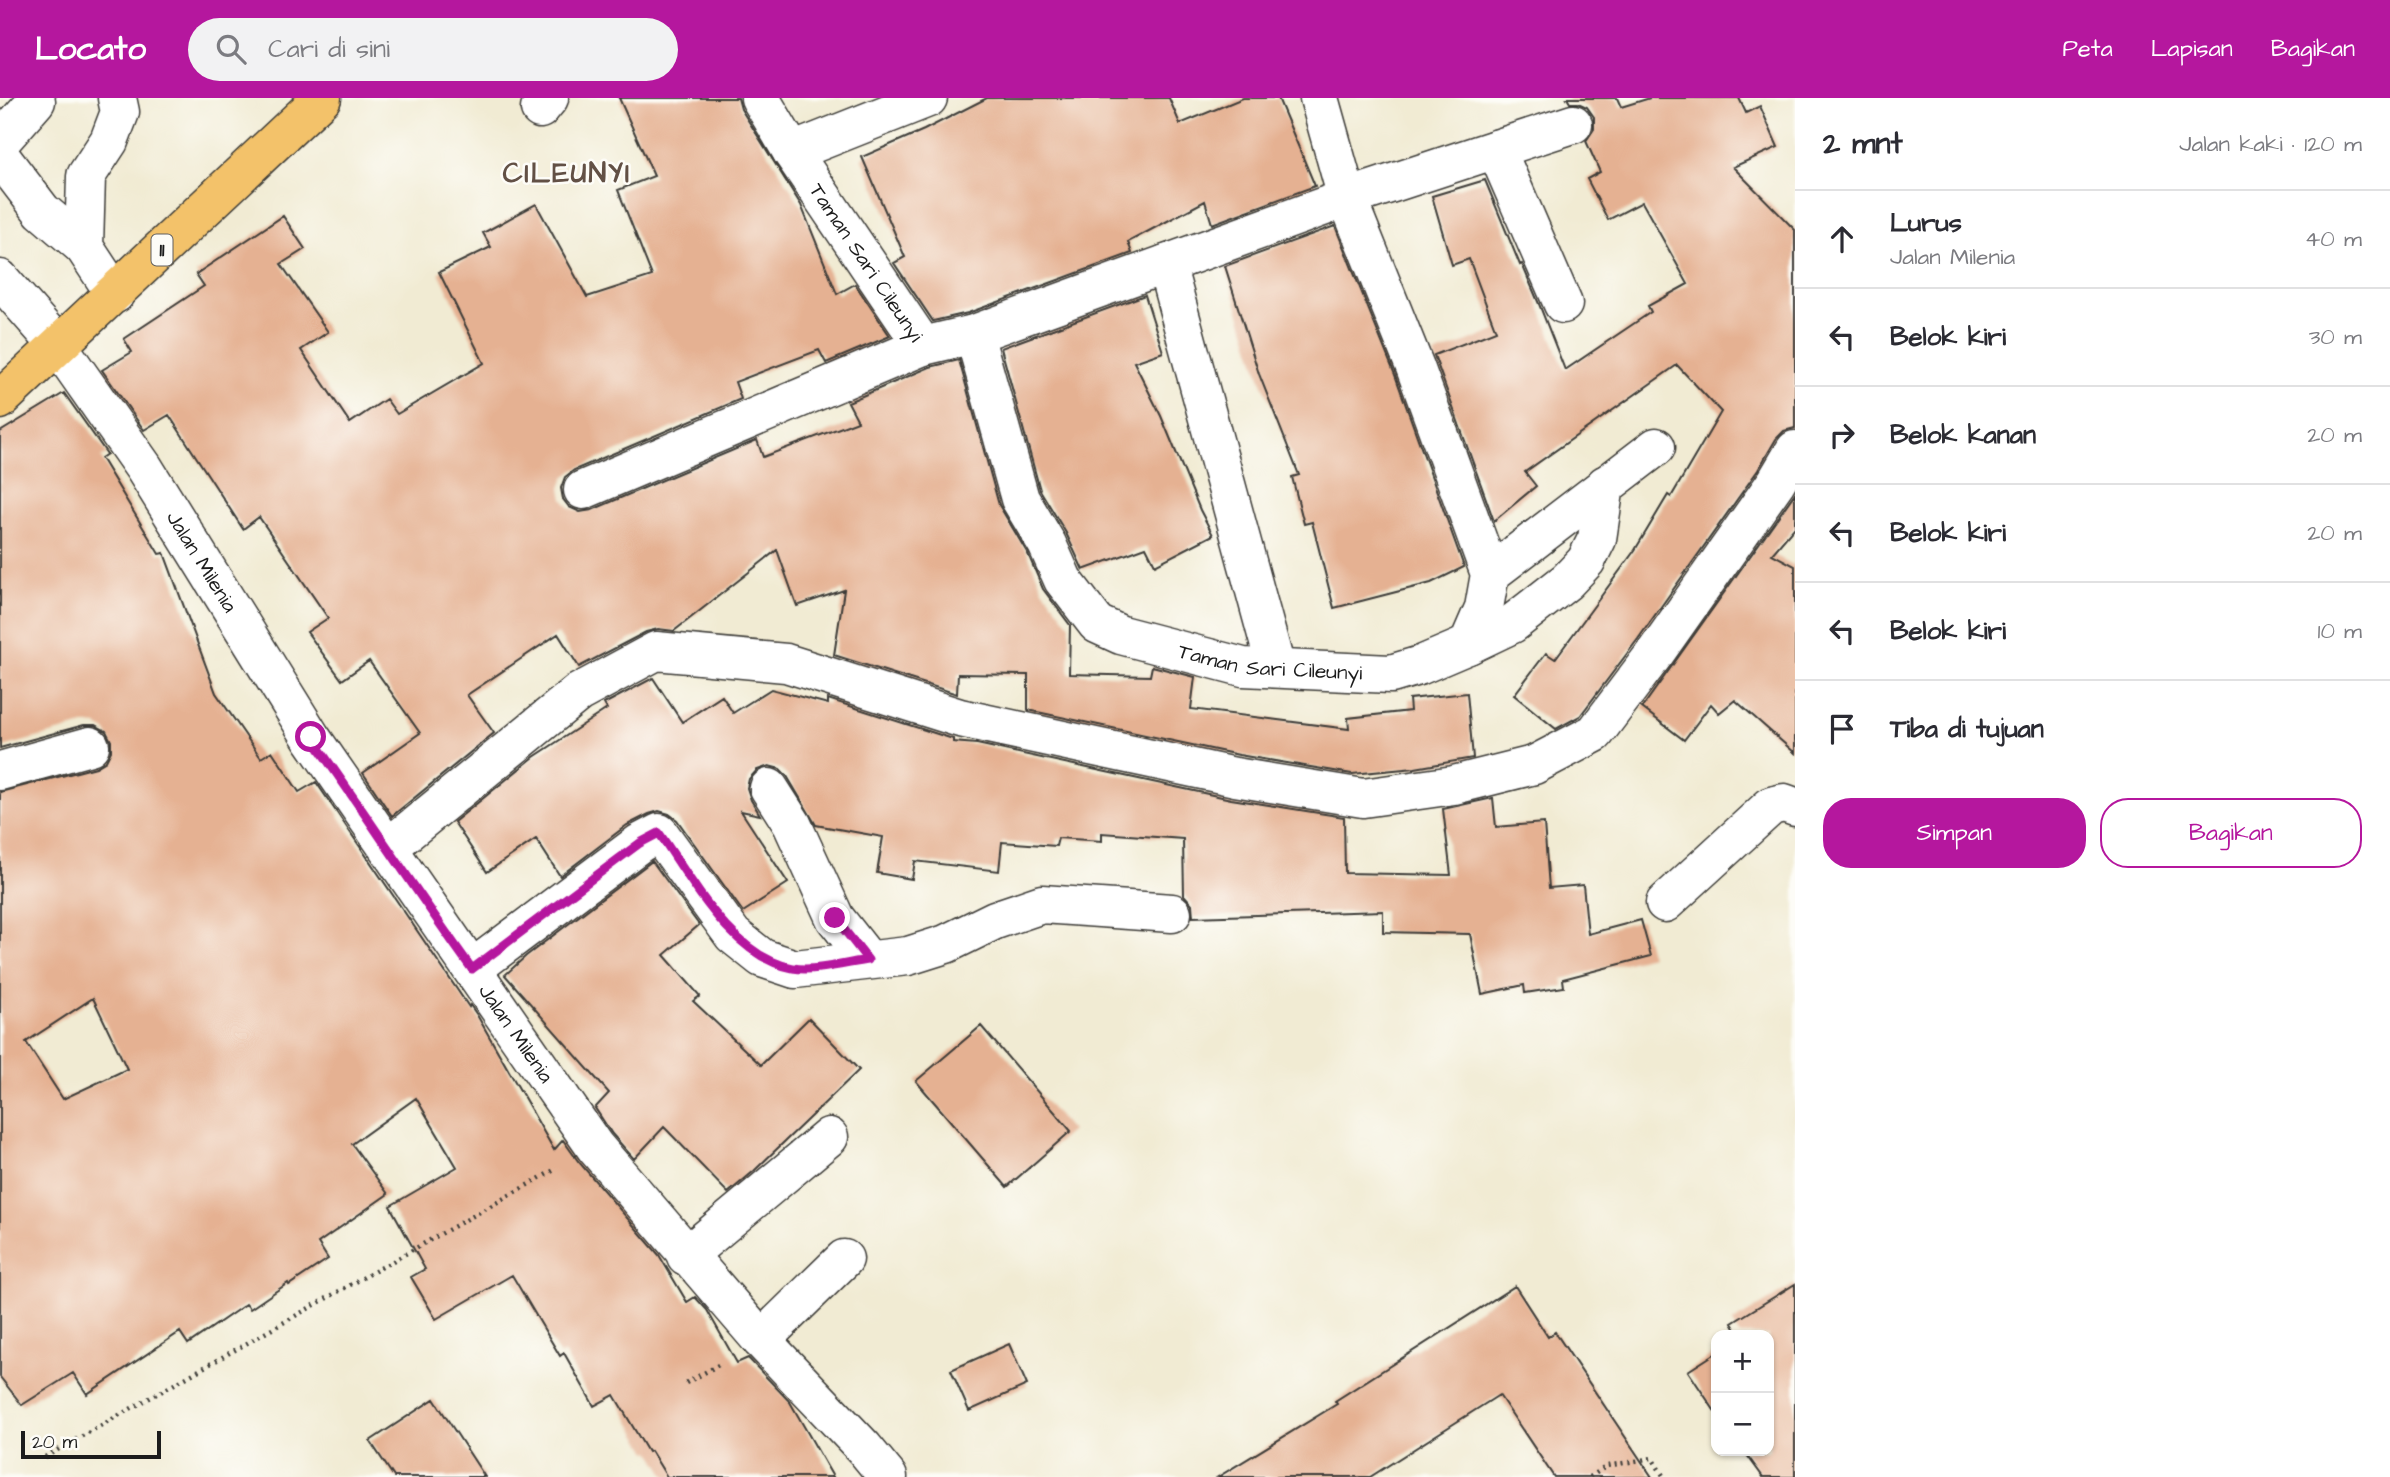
<!DOCTYPE html>
<html lang="id">
<head>
<meta charset="utf-8">
<style>
  :root { --surface:#fff; --page:#f2f2f3; --text:#2b2b33; --muted:#7c7c81; --line:#e1e1e2; --accent:#b5179e }
  body { margin:0; font-family:"Architects Daughter",sans-serif; background:var(--page); color:var(--text) }
  .controls { position:absolute; right:21px; bottom:21px; display:grid; overflow:hidden; border-radius:14px; box-shadow:0 2px 5px #0004 }
  .controls button { width:63px; height:63px; display:grid; place-items:center; padding:0; border:0; border-bottom:2px solid var(--line); background:var(--surface); color:var(--text); font:35px sans-serif }
  .scale { position:absolute; left:21px; bottom:18px; width:140px; box-sizing:border-box; padding-left:7px; border:4px solid #1c1c1c; border-top:0; font-size:19px; line-height:24px; white-space:nowrap; color:#1c1c1c; -webkit-text-stroke:5px #fdfcf7; paint-order:stroke }
  .stop { position:absolute; width:21px; height:21px; margin:-16px; border:5px solid #b5179e; border-radius:50%; background:#fff }
  .stop.end { background:#b5179e; border-color:#fff; box-shadow:0 2px 7px #0008 }
  .list { margin:0; padding:0; list-style:none }
  h2 { display:flex; justify-content:space-between; align-items:center; height:91px; margin:0; padding:0 28px; font-size:30px }
  h2 small { font-size:23px; font-weight:400; color:var(--muted) }
  .list li { display:grid; grid-template-columns:46px 1fr auto; gap:21px; align-items:center; box-sizing:border-box; height:98px; padding:0 28px; border-top:2px solid var(--line) }
  .list b { display:block; font-size:26px; white-space:nowrap }
  .list p { margin:0; font-size:23px; white-space:nowrap; color:var(--muted) }
  .list em { font-size:23px; font-style:normal; color:var(--muted) }
  .actions { display:flex; gap:14px; padding:21px 28px }
  .actions a { flex:1; padding:16px 0; border:2px solid var(--accent); border-radius:28px; text-align:center; font-size:24px; color:var(--accent) }
  .actions .main { background:var(--accent); color:#fff }
  .icon { flex:none; width:38px; height:38px; fill:none; stroke:currentColor; stroke-width:2; stroke-linecap:round; stroke-linejoin:round }
  .map { position:relative; flex:none; width:1795px; height:1379px; overflow:hidden }
  header { display:flex; align-items:center; gap:42px; box-sizing:border-box; height:98px; padding:0 35px; background:var(--accent); color:#fff }
  header strong { font-size:33px }
  nav { display:flex; gap:38px; margin-inline-start:auto; font-size:24px }
  .search { width:490px; height:63px; background:var(--page); display:flex; align-items:center; gap:18px; box-sizing:border-box; padding:0 24px; border-radius:38px; color:var(--muted); font-size:26px }
  main { display:flex }
  aside { flex:1; background:var(--surface) }
  .map>svg:first-child { display:block }
</style>
</head>
<body>
<header>
<strong>Locato</strong>
<div class="search"><svg class="icon" aria-label="search" viewBox="0 0 24 24"><circle cx="10" cy="10" r="6"/><path d="M15 15l6 6"/></svg>Cari di sini</div>
<nav><a>Peta</a><a>Lapisan</a><a>Bagikan</a></nav>
</header>
<main>
<div class="map">
<svg width="1795" height="1379" viewBox="0 0 1795 1379">
  <rect width="100%" height="100%" fill="#fdfcf7"/>
  <filter id="ink" filterUnits="userSpaceOnUse"><feTurbulence type="fractalNoise" baseFrequency=".0143" numOctaves="2"/><feDisplacementMap in="SourceGraphic" scale="14" xChannelSelector="R" yChannelSelector="G"/><feConvolveMatrix kernelMatrix="1 2 1 2 8 2 1 2 1" color-interpolation-filters="sRGB"/></filter>
  <filter id="wash" filterUnits="userSpaceOnUse"><feTurbulence type="fractalNoise" baseFrequency=".00686" numOctaves="4" result="noise"/><feDisplacementMap in="SourceGraphic" scale="28" xChannelSelector="R" yChannelSelector="G"/><feGaussianBlur stdDeviation="1.57" result="paint"/><feColorMatrix in="noise" values="0 0 0 0 0 0 0 0 0 0 0 0 0 0 0 0 0 1.4 0 .05"/><feComposite in="paint" operator="in"/></filter>
  <g filter="url(#wash)">
    <rect width="100%" height="100%" fill="#f1ebd3"/>
    <g id="blocks">
      <path fill="#e5b192" fill-rule="evenodd" d="M 619,0 L 738,0 L 741,11 L 801,107 L 837,196 L 855,186 L 890,238 L 826,265 L 819,252 L 735,284 L 741,301 L 574,372 L 565,379 L 561,390 L 563,401 L 569,409 L 580,414 L 592,412 L 757,342 L 763,359 L 858,323 L 848,304 L 930,269 L 959,262 L 999,407 L 1028,456 L 1043,491 L 1070,527 L 1069,576 L 1150,578 L 1152,568 L 1195,579 L 1191,611 L 1349,631 L 1348,620 L 1410,613 L 1409,601 L 1467,595 L 1473,660 L 1415,670 L 1352,676 L 1239,657 L 1028,612 L 1028,577 L 958,576 L 957,596 L 834,557 L 844,492 L 797,508 L 777,452 L 674,533 L 658,531 L 646,534 L 579,569 L 558,536 L 467,597 L 494,635 L 392,718 L 363,675 L 420,635 L 369,563 L 342,582 L 307,534 L 328,520 L 259,419 L 243,431 L 169,317 L 144,332 L 102,272 L 132,254 L 124,241 L 204,188 L 196,176 L 283,118 L 305,151 L 281,166 L 328,234 L 301,252 L 350,325 L 386,301 L 397,316 L 484,265 L 439,174 L 491,149 L 483,135 L 536,106 L 587,199 L 652,178 L 618,92 L 654,78 Z
        M 987,0 L 1169,0 L 1180,26 L 1243,0 L 1278,0 L 1315,88 L 1212,126 L 1205,103 L 1128,144 L 1132,155 L 968,215 L 933,223 L 894,165 L 905,159 L 862,59 L 924,32 Z
        M 1567,0 L 1617,0 L 1621,9 L 1650,0 L 1739,0 L 1746,15 L 1760,8 L 1778,49 L 1733,69 L 1795,132 L 1795,330 L 1784,333 L 1776,341 L 1758,372 L 1638,541 L 1580,618 L 1556,631 L 1514,597 L 1546,555 L 1555,561 L 1635,452 L 1668,397 L 1671,399 L 1721,314 L 1677,267 L 1525,374 L 1536,388 L 1494,423 L 1434,257 L 1496,233 L 1469,161 L 1452,167 L 1432,98 L 1485,82 L 1520,167 L 1522,166 L 1539,206 L 1565,272 L 1651,214 L 1648,208 L 1688,186 L 1642,104 L 1608,122 L 1587,81 L 1600,74 L 1586,43 L 1594,31 L 1594,19 L 1587,9 L 1578,5 L 1570,5 Z
        M 1335,128 L 1395,277 L 1464,469 L 1431,485 L 1334,510 L 1312,424 L 1304,426 L 1292,379 L 1299,377 L 1259,276 L 1225,168 Z
        M 1145,197 L 1163,254 L 1134,264 L 1161,318 L 1200,412 L 1213,437 L 1155,467 L 1146,449 L 1083,472 L 1066,435 L 1040,392 L 1001,250 Z
        M 64,295 L 107,356 L 101,360 L 159,456 L 164,455 L 216,595 L 261,660 L 272,653 L 299,694 L 316,684 L 469,909 L 470,907 L 477,917 L 554,1052 L 563,1042 L 578,1063 L 659,1157 L 687,1204 L 695,1199 L 707,1212 L 737,1265 L 748,1260 L 790,1304 L 833,1379 L 667,1379 L 651,1353 L 648,1354 L 614,1297 L 594,1308 L 564,1255 L 560,1258 L 512,1177 L 436,1221 L 411,1179 L 425,1171 L 390,1108 L 457,1069 L 416,1000 L 352,1046 L 388,1096 L 318,1145 L 328,1161 L 289,1187 L 288,1185 L 250,1211 L 246,1206 L 188,1246 L 180,1234 L 87,1296 L 73,1275 L 22,1307 L 0,1279 L 0,694 L 96,669 L 106,663 L 111,653 L 111,643 L 106,633 L 95,627 L 84,627 L 0,650 L 0,334 ZM 93,900 L 127,971 L 63,1001 L 26,944 Z
        M 1795,395 L 1795,429 L 1772,456 L 1795,468 L 1795,655 L 1735,602 L 1719,615 L 1711,606 L 1684,642 L 1642,610 Z
        M 653,580 L 682,624 L 722,598 L 733,615 L 771,591 L 828,606 L 828,601 L 953,641 L 953,644 L 977,646 L 1231,701 L 1344,719 L 1345,775 L 1451,777 L 1443,711 L 1493,700 L 1496,729 L 1544,725 L 1549,790 L 1583,787 L 1588,836 L 1641,822 L 1651,858 L 1563,881 L 1564,889 L 1525,895 L 1524,887 L 1482,896 L 1470,836 L 1383,834 L 1383,813 L 1193,819 L 1192,806 L 1184,797 L 1183,741 L 1102,735 L 1102,743 L 1058,740 L 1056,748 L 1002,744 L 999,773 L 915,763 L 912,781 L 877,775 L 883,739 L 816,727 L 787,678 L 780,671 L 769,668 L 757,672 L 749,681 L 747,690 L 751,702 L 760,717 L 741,713 L 788,785 L 743,814 L 677,722 L 669,716 L 659,713 L 649,716 L 627,727 L 560,778 L 536,741 L 487,774 L 454,724 L 534,659 L 607,611 L 604,606 Z
        M 652,763 L 699,827 L 664,857 L 700,898 L 693,903 L 761,967 L 809,920 L 859,972 L 754,1073 L 728,1095 L 664,1029 L 634,1061 L 612,1036 L 595,1010 L 609,995 L 505,877 L 526,858 Z
        M 981,928 L 1071,1033 L 1007,1089 L 916,983 Z
        M 1795,1186 L 1795,1379 L 1763,1379 L 1744,1353 L 1769,1353 L 1769,1237 L 1739,1237 L 1732,1225 Z
        M 1515,1188 L 1548,1239 L 1555,1234 L 1652,1379 L 1554,1379 L 1499,1297 L 1370,1379 L 1218,1379 L 1337,1306 L 1335,1303 Z
        M 1009,1246 L 1027,1287 L 969,1313 L 951,1272 Z
        M 1716,1255 L 1716,1315 L 1688,1273 Z
        M 434,1301 L 485,1379 L 394,1379 L 370,1343 Z"/>
    </g>
  </g>
  <g filter="url(#ink)">
    <use href="#blocks" fill-opacity="0" stroke="#3c3b37" stroke-width="2"/>
    <g fill="none" stroke-linecap="round" stroke-linejoin="round">
      <defs>
        <g id="minor">
          <path id="s1" d="M 760,0 L 792,54 L 923,248 L 974,236 L 1020,401 L 1047,446 L 1063,482 L 1097,526 L 1121,537 L 1243,569 L 1391,576 L 1421,567 L 1468,547 L 1484,510 L 1490,476 L 1415,269 L 1347,100 L 1319,0"/>
          <path d="M 540,11 L 549,0"/>
          <path d="M 0,44 L 36,3"/>
          <path d="M 1496,51 L 1573,26"/>
          <path d="M 792,54 L 928,0"/>
          <path d="M 0,58 L 42,113 L 84,149"/>
          <path d="M 1166,166 L 1276,570"/>
          <path id="s2" d="M 0,181 L 57,246 L 144,370 L 311,639 L 595,1049 L 761,1242 L 864,1350 L 888,1379"/>
          <path d="M 115,196 L 84,149 L 86,78 L 109,43 L 120,14 L 117,0"/>
          <path d="M 974,236 L 1347,100 L 1496,51 L 1563,206"/>
          <path d="M 583,392 L 923,248"/>
          <path d="M 1490,476 L 1656,349"/>
          <path d="M 1468,547 L 1512,526 L 1567,483 L 1586,463 L 1597,441 L 1605,387"/>
          <path d="M 0,673 L 90,648"/>
          <path d="M 769,690 L 792,726 L 835,820 L 868,862"/>
          <path d="M 389,749 L 578,595 L 656,553 L 786,565 L 960,620 L 1235,679 L 1363,700 L 1454,687 L 1534,667 L 1595,635 L 1656,554 L 1776,384 L 1795,352"/>
          <path d="M 1665,805 L 1771,708 L 1784,705 L 1795,709"/>
          <path d="M 472,871 L 640,745 L 659,735 L 733,837 L 762,860 L 795,871 L 908,858 L 946,846 L 995,822 L 1042,806 L 1172,815"/>
          <path d="M 686,1158 L 829,1039"/>
          <path d="M 761,1242 L 844,1161"/>
        </g>
        <path id="highway" d="M 0,302 L 322,0"/>
      </defs>
      <use href="#minor" stroke="#3c3b37" stroke-width="41"/>
      <use href="#highway" stroke="#3c3b37" stroke-width="41"/>
      <path stroke="#3c3b37" stroke-width="4.5" stroke-dasharray="2 5" stroke-linecap="butt" d="M 686,1285 L 722,1265
        M 45,1359 L 556,1071
        M 1590,1379 L 1607,1368 L 1652,1360 L 1664,1379"/>
      <use href="#minor" stroke="#fff" stroke-width="38"/>
      <use href="#highway" stroke="#f3c26a" stroke-width="38"/>
    </g>
  </g>
  <g fill="none" stroke-linecap="round" stroke-linejoin="round" filter="url(#ink)">
    <path stroke="#b5179e" stroke-width="9" d="M 311,639 C 366,716 417,795 472,871 L 617,762 L 640,745 L 659,735 C 692,782 732,859 793,870 C 814,874 847,865 868,862 L 835,820"/>
  </g>
  <g text-anchor="middle" dominant-baseline="central" stroke-width="5" stroke-linejoin="round" paint-order="stroke">
    <rect fill="#fdfcf7" stroke="#605f5e" stroke-width="2" x="151.5" y="136.5" width="21" height="31" rx="5"/>
    <g font-size="19" font-weight="bold" fill="#1c1c1c">
      <text x="162" y="152">11</text>
    </g>
    <g font-size="21" fill="#1c1c1c" stroke="#fdfcf7">
      <text stroke="none"><textPath href="#s1" startOffset="196">Taman Sari Cileunyi</textPath></text>
      <text stroke="none"><textPath href="#s2" startOffset="348">Jalan Milenia</textPath></text>
      <text stroke="none"><textPath href="#s1" startOffset="847">Taman Sari Cileunyi</textPath></text>
      <text stroke="none"><textPath href="#s2" startOffset="915">Jalan Milenia</textPath></text>
    </g>
    <g font-size="28" font-weight="bold" letter-spacing="2" fill="#625045" stroke="#fdfcf7">
      <text x="567" y="75">CILEUNYI</text>
    </g>
  </g>
</svg>
<div class="controls">
<button>+</button>
<button>−</button>
</div>
<div class="scale">20 m</div>
<div class="stop" style="left:311px;top:639px"></div>
<div class="stop end" style="left:835px;top:820px"></div>
</div>
<aside>
<h2>2 mnt<small>Jalan kaki · 120 m</small></h2>
<ul class="list">
<li><svg class="icon" aria-label="ahead" viewBox="0 0 24 24"><path d="M12 20V5M6 11l6-6 6 6"/></svg><div><b>Lurus</b><p>Jalan Milenia</p></div><em>40 m</em></li>
<li><svg class="icon" aria-label="left" viewBox="0 0 24 24"><path d="M17 20v-9H6M10 6l-5 5 5 5"/></svg><div><b>Belok kiri</b></div><em>30 m</em></li>
<li><svg class="icon" aria-label="right" viewBox="0 0 24 24"><path d="M7 20v-9h11M14 6l5 5-5 5"/></svg><div><b>Belok kanan</b></div><em>20 m</em></li>
<li><svg class="icon" aria-label="left" viewBox="0 0 24 24"><path d="M17 20v-9H6M10 6l-5 5 5 5"/></svg><div><b>Belok kiri</b></div><em>20 m</em></li>
<li><svg class="icon" aria-label="left" viewBox="0 0 24 24"><path d="M17 20v-9H6M10 6l-5 5 5 5"/></svg><div><b>Belok kiri</b></div><em>10 m</em></li>
<li><svg class="icon" aria-label="arrive" viewBox="0 0 24 24"><path d="M6 21V4h12l-3 4 3 4H6"/></svg><div><b>Tiba di tujuan</b></div></li>
</ul>
<div class="actions"><a class="main">Simpan</a><a>Bagikan</a></div>
</aside>
</main>
</body>
</html>
